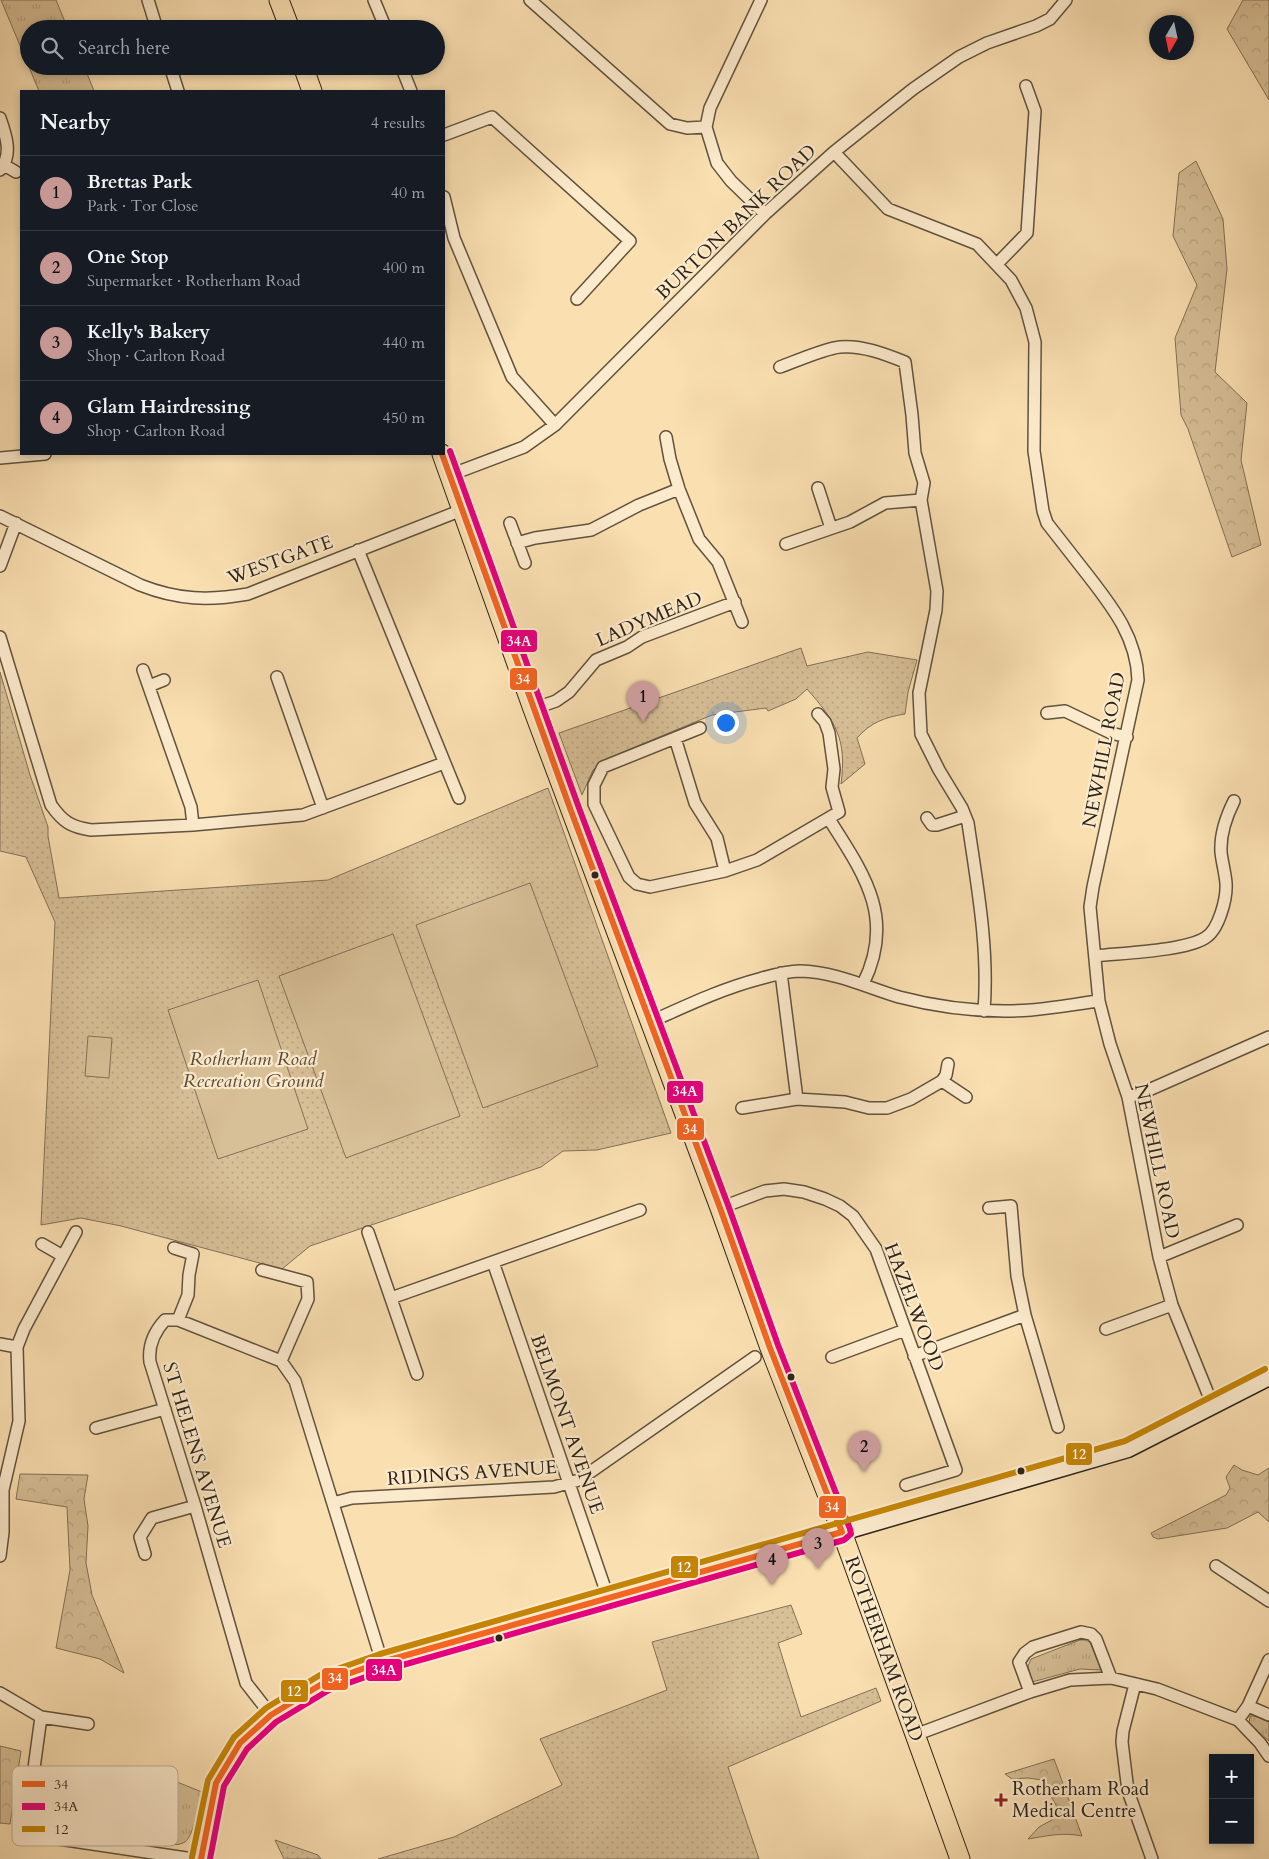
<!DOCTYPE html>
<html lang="en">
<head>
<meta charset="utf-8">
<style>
  :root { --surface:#171b24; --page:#242831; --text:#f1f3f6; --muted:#9ea1a6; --line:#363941; --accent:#c59692 }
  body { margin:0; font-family:Cardo,serif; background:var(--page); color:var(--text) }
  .controls { position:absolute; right:15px; bottom:15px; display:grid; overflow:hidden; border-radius:0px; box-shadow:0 2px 8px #0003 }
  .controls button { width:45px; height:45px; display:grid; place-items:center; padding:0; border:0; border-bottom:1px solid var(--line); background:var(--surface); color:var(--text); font:25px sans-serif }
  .compass { position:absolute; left:1149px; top:15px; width:45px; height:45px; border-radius:50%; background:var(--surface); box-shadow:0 2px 8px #0003; rotate:189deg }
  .you { position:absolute; left:725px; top:722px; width:18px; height:18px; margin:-12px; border:4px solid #fff; border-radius:50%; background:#1a73e8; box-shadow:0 0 0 8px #1a73e833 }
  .badge { display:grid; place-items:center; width:32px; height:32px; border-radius:50%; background:var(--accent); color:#111; font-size:16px; font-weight:700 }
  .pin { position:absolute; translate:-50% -41px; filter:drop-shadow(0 1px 2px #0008) }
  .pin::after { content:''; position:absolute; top:26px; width:18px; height:15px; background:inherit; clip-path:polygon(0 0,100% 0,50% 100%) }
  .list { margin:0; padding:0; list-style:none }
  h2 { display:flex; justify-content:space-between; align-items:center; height:65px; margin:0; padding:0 20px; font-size:21px }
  h2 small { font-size:16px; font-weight:400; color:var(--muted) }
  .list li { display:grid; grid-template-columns:32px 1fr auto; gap:15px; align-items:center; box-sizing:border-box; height:75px; padding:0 20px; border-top:1px solid var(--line) }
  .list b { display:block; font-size:19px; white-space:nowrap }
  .list p { margin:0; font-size:16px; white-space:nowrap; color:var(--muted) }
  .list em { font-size:16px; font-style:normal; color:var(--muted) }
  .icon { flex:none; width:28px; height:28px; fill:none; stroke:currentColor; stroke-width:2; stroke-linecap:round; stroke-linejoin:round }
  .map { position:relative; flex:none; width:1269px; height:1859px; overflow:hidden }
  .search { position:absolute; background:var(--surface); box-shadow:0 2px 8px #0003; left:20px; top:20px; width:425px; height:55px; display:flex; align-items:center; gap:12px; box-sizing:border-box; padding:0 18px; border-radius:28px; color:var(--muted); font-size:19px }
  .panel { position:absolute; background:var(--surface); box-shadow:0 2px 8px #0003; left:20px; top:90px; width:425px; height:365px; border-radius:0px }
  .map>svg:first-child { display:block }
</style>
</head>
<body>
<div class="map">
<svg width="1269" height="1859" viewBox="0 0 1269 1859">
  <defs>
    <pattern id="grass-tufts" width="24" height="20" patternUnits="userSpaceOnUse" patternTransform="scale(1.25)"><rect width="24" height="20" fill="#d7bf97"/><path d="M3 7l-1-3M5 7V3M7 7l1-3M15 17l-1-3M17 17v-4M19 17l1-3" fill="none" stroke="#b9a481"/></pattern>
    <pattern id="forest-crowns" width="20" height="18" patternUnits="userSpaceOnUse" patternTransform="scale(1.25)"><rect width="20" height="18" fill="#d7bf97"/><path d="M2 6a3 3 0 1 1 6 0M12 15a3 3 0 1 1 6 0" fill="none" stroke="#b9a481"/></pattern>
    <pattern id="park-dots" width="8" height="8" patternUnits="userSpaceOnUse" patternTransform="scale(1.25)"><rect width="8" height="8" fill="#d7bf97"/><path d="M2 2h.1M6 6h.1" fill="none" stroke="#b9a481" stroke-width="1.8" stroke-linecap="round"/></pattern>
  </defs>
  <rect width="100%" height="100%" fill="#fadfb1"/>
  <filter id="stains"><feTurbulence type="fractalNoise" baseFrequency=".004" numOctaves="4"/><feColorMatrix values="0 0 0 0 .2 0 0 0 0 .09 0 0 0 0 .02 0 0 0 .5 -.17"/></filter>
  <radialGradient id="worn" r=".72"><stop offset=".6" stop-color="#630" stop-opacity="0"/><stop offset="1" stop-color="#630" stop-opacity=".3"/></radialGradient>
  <path fill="url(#grass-tufts)" stroke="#827158" d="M 1,0 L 56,0 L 68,29 L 29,29 L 29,66 L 84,66 L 94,91 L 39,91 Z
    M 1080,1640 L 1085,1640 L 1090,1642 L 1101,1670 L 1080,1669 L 1032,1682 L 1028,1666 L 1031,1659 Z
    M 1250,1716 L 1255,1716 L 1269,1722 L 1269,1741 L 1249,1723 Z
    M 162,1776 L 202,1792 C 199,1804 194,1835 185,1842 C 180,1845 174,1845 169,1844 L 171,1831 L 155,1829 Z"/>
  <path fill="url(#forest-crowns)" stroke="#827158" d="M 1243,0 L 1269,0 L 1269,100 L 1227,29 Z
    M 1196,161 L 1223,219 L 1227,269 L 1215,372 L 1247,403 L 1241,460 L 1261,545 L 1232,557 L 1188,429 L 1181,415 L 1175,338 L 1197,285 L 1173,236 L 1179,173 Z
    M 1234,1465 L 1242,1470 L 1258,1475 L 1269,1468 L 1269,1522 L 1258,1512 L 1227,1528 L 1158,1539 L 1153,1537 L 1151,1533 L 1226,1495 L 1230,1488 L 1226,1477 Z
    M 20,1474 L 88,1475 L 84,1499 L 88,1526 L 86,1563 L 92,1595 L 124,1673 L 100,1659 L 56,1648 L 70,1570 L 67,1507 L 16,1499 Z
    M 0,1746 L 21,1751 L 10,1824 L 0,1823 Z
    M 1054,1759 L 1082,1836 C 1063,1832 1046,1836 1028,1839 L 1039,1827 L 1052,1820 L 1057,1807 L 1042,1780 L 1028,1778 L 1012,1779 L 1005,1774 Z"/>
  <path fill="url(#park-dots)" stroke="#827158" d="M 801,648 L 807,666 L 868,652 L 917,660 L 908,692 L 905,714 C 885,717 870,723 857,738 L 865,764 L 841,784 C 847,739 836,722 807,689 L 796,699 L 768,711 L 766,708 L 712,715 L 611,757 L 593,770 L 582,795 L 559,733 Z
    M 0,672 L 30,775 L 48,827 L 48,836 L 59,898 L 328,880 L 548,788 L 671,1133 L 597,1150 L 563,1151 L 541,1167 L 310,1246 L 282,1269 L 121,1226 L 81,1218 L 41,1225 L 55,922 L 26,857 L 0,851 Z
    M 791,1605 L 802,1634 L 778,1643 L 801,1717 L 876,1688 L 881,1701 L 728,1767 L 759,1859 L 378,1859 L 454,1837 L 562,1785 L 540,1739 L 667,1690 L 652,1642 Z
    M 275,1840 L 318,1855 L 321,1859 L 284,1859 Z"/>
  <path fill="#d7bf97" stroke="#827158" d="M 530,883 L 598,1066 L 483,1108 L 416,925 Z
    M 393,934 L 460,1116 L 346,1158 L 279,976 Z
    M 258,980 L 308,1129 L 218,1159 L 168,1010 Z
    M 88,1036 L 112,1038 L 109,1078 L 85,1076 Z"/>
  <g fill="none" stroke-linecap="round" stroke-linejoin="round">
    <defs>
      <path id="minor" d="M 148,0 L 157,29
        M 374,0 L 386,29
        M 530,0 L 670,124 L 687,128 L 706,127
        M 761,0 L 710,108 L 706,127 L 717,163 L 731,181 L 765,214
        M 170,66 L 178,91
        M 401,66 L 411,91
        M 0,118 C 6,135 13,155 0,170
        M 444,135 L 492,117 L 630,241 L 577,299
        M 834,152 L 888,209 L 977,244 L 1011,280 L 1026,308 L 1035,342 L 1034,451 L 1043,511 L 1047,523 C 1061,541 1075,559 1090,578 C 1114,609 1137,639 1138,680 L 1093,887 L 1090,907 L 1099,1001 L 1110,1044 L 1128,1097 L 1159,1257 L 1172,1305 L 1213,1406
        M 4,165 L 16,172
        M 444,197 L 454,238 L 512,377 L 555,425
        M 997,264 L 1027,233 L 1035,111 L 1026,86
        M 780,367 C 794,362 826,348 840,347 C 862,345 885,354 905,362 L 912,415 L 915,453 L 924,483 L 921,500 L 937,591 L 936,610 L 919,693 L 921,734 L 939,770 L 962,808 L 968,823 C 977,885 989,948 984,1011
        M 666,437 L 670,459 L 679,489 L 699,539 L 718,562 L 742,622
        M 0,458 L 45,454
        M 450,475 L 524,447 L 555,425 L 765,214 L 834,152 L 913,89 L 959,57 L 987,43 L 1036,26 L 1050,19 L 1066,0
        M 818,488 L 831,528
        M 0,516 L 140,585 C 178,600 209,601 248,594 L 462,510
        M 510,523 L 525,563
        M 517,543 L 535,538 L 591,530 L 639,505 L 679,489
        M 786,544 L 850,522 L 885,503 L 921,500
        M 358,550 L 459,798
        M 0,566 L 16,523
        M 0,637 L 51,805 C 63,822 71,827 91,830 L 193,825 L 303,815 L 444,763
        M 143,670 L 191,807 L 193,825
        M 277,677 L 323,808
        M 149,686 L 164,680
        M 533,709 L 556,701 L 569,692 L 596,660 L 627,647 L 642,637 L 735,602
        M 1047,713 L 1065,711 L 1111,733 L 1127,737
        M 700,728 L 603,767 L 594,785 L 594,804 L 629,877 L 637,884 L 650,887 L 725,871 L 757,860 L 839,812 L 832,787 L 834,769 L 829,733 L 825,722 L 818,714
        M 675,738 L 695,803 L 717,838 L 725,871
        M 927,818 L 932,825 L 937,825 L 965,816
        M 829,819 C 864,874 896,918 863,984
        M 1096,956 C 1122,953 1184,951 1205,938 C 1219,930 1227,898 1226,883 C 1225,872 1222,862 1221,852 C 1220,834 1226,817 1234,801
        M 781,973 L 797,1099
        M 650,1022 C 686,1006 721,989 759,979 C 773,975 786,971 800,971 C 836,972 866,987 899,997 C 941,1008 988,1013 1031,1010 C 1054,1008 1076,1004 1099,1001
        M 942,1081 L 966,1097
        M 1128,1097 L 1142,1093 L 1269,1037
        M 742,1108 L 797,1099 L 845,1102 L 869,1108 L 887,1108 L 911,1099 L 942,1081 L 946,1075 L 948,1064
        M 720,1208 L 765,1191 L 784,1189 L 804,1192 L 825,1199 L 840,1206 L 853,1216 L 876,1249 L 956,1470 L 906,1485
        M 989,1208 L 1011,1206 L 1017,1276 L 1025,1315 L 1058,1427
        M 368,1232 L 417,1374
        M 42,1244 L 63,1256
        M 174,1248 L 193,1254 L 189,1275 L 188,1295 L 178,1320
        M 1159,1257 L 1237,1225
        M 493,1262 L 608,1597
        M 262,1270 L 307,1282 L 308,1299 L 281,1361
        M 391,1298 L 640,1210
        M 1106,1329 L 1172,1305
        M 0,1344 L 17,1347
        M 914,1356 L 1025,1315
        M 832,1357 L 905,1330
        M 96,1428 L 165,1409
        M 333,1503 L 352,1498 L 554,1487 L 579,1480 L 755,1357
        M 145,1554 L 140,1537 L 152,1518 L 195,1506
        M 0,1556 L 3,1532 L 3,1490 L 19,1421 L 17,1347 L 24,1329 L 76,1232
        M 1216,1566 L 1269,1601
        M 1135,1684 L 1123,1731 L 1122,1742 L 1128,1791 L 1152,1859
        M 1030,1692 L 1019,1662 L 1025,1653 L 1033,1647 L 1081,1632 L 1091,1634 L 1096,1639 L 1111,1678
        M 0,1693 L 41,1717 L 25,1834 L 193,1859
        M 1248,1706 L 1269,1715
        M 271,1715 L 246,1683 L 195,1506 L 150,1362 C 148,1346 154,1332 165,1320 L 178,1320 L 281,1361 L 295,1381 L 382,1662
        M 41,1717 L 88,1724
        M 1238,1720 L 1248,1706 L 1269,1660
        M 915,1735 L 1030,1692 L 1070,1680 L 1111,1678 L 1157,1689 L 1238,1720 L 1260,1743 L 1269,1756"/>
      <path id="secondary" d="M 201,1859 L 216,1783 L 240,1743 L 271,1715 L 325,1682 L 382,1662 L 842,1532 L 1128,1449 L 1269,1377"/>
      <path id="primary" d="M 279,0 L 290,29
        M 303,66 L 312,91
        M 442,454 L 533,709 L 720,1208 L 770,1348 L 842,1532 L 960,1859"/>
    </defs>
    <use href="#minor" stroke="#60523e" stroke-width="14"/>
    <use href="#secondary" stroke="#2d2318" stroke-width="19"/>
    <use href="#primary" stroke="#2d2318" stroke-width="21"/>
    <use href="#minor" stroke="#fceacc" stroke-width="11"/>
    <use href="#secondary" stroke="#fceacc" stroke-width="16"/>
    <use href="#primary" stroke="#fadfb1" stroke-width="19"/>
    <defs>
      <path id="bus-1" d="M 201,1859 L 216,1783 L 240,1743 L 271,1715 L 325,1682 L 382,1662 L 842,1532 L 770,1348 L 720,1208 L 571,811 L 442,454"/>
      <path id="bus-2" d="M 210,1859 L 224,1786 L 247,1749 L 276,1722 L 329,1690 L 385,1670 L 844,1540 L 851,1534 L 850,1529 L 778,1345 L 728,1205 L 579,808 L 450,451"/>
      <path id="bus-3" d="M 192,1857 L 208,1780 L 234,1737 L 266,1708 L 320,1675 L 380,1654 L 1125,1441 L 1265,1369"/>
    </defs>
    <use href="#bus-1" stroke="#fceacc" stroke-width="10"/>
    <use href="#bus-2" stroke="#fceacc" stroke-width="10"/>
    <use href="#bus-3" stroke="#fceacc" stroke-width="10"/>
    <use href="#bus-1" stroke="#f26522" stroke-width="6"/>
    <use href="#bus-2" stroke="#e5007d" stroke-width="6"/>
    <use href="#bus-3" stroke="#c48506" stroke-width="6"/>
  </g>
  <g fill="#2d2318" stroke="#fceacc" stroke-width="2">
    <circle cx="595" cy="875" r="4.5"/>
    <circle cx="791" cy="1377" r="4.5"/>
    <circle cx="1021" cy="1471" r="4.5"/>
    <circle cx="499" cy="1638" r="4.5"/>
  </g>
  <path fill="#8f2418" stroke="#fceacc" stroke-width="2" d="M998.5 1792.5h5v5h5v5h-5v5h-5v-5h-5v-5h5z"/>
  <g text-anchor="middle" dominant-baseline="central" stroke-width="4.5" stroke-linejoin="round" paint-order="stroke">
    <g font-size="19" fill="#2d2318" stroke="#fceacc">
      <text transform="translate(736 222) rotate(-44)">BURTON BANK ROAD</text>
      <text transform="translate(280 560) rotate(-20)">WESTGATE</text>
      <text transform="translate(649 619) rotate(-23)">LADYMEAD</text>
      <text transform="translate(1104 750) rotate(-79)">NEWHILL ROAD</text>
      <text transform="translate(1157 1161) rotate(78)">NEWHILL ROAD</text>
      <text transform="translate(914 1307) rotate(69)">HAZELWOOD</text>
      <text transform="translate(567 1424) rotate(71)">BELMONT AVENUE</text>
      <text transform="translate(197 1455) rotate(73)">ST HELENS AVENUE</text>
      <text transform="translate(472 1473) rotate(-4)">RIDINGS AVENUE</text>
      <text transform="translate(884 1649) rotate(70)">ROTHERHAM ROAD</text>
    </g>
    <g font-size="19" font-style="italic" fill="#584a38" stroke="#fceacc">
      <text x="253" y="1059">Rotherham Road<tspan x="253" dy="22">Recreation Ground</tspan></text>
    </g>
    <g font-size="19" fill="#2d2318" stroke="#fceacc" text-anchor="start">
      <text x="1012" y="1789">Rotherham Road<tspan x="1012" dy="22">Medical Centre</tspan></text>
    </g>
  </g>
  <rect x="12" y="1766" width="166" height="80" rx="8" fill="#fceacc" stroke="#beae96" stroke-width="1"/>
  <rect x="22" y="1781" width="23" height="6" fill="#f26522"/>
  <rect x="22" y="1803" width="23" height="7" fill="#e5007d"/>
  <rect x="22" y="1826" width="23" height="6" fill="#c48506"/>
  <g font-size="14" fill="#2d2318">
    <text x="54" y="1789">34</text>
    <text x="54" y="1811">34A</text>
    <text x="54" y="1834">12</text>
  </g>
  <g stroke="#fceacc" stroke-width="2">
    <rect x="500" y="629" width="38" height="24" rx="5" fill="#e5007d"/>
    <rect x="509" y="667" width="29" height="24" rx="5" fill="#f26522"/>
    <rect x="666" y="1080" width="38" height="24" rx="5" fill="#e5007d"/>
    <rect x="676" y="1117" width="29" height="24" rx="5" fill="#f26522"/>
    <rect x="1065" y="1442" width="28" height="24" rx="5" fill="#c48506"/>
    <rect x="818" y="1495" width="29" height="24" rx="5" fill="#f26522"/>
    <rect x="670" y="1555" width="29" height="24" rx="5" fill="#c48506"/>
    <rect x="365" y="1658" width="38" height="24" rx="5" fill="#e5007d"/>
    <rect x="321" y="1667" width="28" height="24" rx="5" fill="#f26522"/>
    <rect x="280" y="1679" width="29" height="24" rx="5" fill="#c48506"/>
  </g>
  <g font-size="14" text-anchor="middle" font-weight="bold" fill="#fff">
    <text x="519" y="646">34A</text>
    <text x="523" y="684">34</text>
    <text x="685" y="1096">34A</text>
    <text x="690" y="1134">34</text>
    <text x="1079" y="1459">12</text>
    <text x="832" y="1512">34</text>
    <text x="684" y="1572">12</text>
    <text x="384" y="1675">34A</text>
    <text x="335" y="1683">34</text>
    <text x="294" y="1696">12</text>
  </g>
  <rect width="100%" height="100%" filter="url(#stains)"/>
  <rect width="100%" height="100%" fill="url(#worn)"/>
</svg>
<div class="controls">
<button>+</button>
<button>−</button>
</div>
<svg class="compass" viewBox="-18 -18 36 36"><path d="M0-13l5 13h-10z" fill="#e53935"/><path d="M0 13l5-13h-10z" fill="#9ea1a6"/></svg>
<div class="you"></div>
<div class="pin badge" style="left:643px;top:722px">1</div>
<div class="pin badge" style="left:864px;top:1472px">2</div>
<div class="pin badge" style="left:818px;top:1569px">3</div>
<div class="pin badge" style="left:772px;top:1585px">4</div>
<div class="search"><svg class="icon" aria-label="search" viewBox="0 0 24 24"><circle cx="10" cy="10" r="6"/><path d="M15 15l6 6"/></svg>Search here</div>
<section class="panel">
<h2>Nearby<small>4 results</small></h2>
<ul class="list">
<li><span class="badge">1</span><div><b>Brettas Park</b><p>Park · Tor Close</p></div><em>40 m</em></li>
<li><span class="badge">2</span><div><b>One Stop</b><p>Supermarket · Rotherham Road</p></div><em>400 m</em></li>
<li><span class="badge">3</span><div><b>Kelly's Bakery</b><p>Shop · Carlton Road</p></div><em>440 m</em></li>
<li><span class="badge">4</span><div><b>Glam Hairdressing</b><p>Shop · Carlton Road</p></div><em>450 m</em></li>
</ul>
</section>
</div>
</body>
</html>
